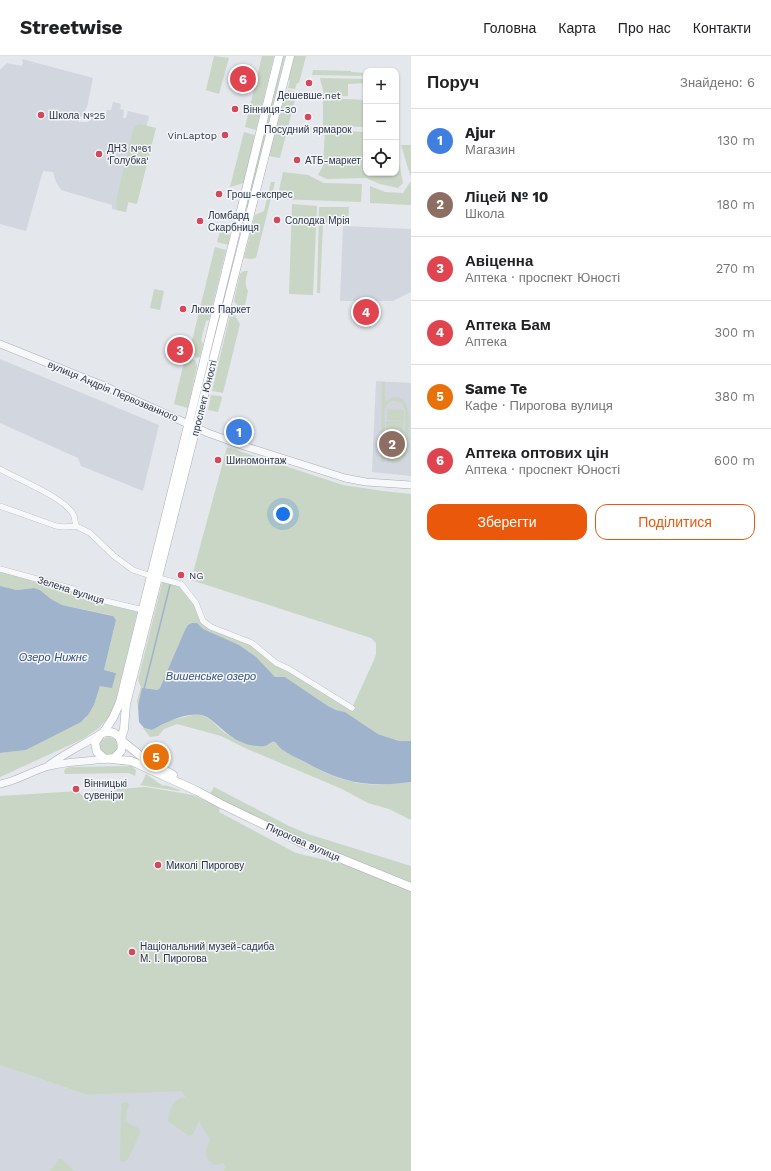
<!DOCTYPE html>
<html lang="uk">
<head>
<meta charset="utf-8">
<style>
  :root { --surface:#fff; --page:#f6f6f6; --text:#202124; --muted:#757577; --line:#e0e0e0; --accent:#ea580c }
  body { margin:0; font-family:"Work Sans",sans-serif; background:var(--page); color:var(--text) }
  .controls { position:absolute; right:12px; top:12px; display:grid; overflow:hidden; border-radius:8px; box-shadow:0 1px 3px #0004 }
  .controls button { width:36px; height:36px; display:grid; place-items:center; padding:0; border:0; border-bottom:1px solid var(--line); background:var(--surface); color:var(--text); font:20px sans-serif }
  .you { position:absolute; left:283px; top:458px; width:14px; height:14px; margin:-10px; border:3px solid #fff; border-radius:50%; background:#1a73e8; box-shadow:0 0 0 6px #1a73e833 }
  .badge { display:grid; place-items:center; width:26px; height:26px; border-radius:50%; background:var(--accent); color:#fff; font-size:13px; font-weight:700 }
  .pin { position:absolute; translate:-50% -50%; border:2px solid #fff; box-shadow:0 1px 4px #0006 }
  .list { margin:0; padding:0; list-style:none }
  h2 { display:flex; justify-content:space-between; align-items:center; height:52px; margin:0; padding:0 16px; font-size:17px }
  h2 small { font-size:13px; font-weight:400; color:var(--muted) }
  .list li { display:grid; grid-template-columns:26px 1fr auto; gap:12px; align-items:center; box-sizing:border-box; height:64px; padding:0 16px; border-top:1px solid var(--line) }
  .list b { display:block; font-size:15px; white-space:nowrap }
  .list p { margin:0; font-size:13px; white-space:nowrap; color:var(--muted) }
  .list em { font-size:13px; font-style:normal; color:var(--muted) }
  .actions { display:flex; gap:8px; padding:12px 16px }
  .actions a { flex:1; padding:9px 0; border:1px solid var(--accent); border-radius:12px; text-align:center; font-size:14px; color:var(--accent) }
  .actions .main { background:var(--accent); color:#fff }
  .icon { flex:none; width:22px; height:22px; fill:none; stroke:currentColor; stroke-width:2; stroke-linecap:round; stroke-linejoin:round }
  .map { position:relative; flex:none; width:411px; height:1115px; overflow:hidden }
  header { display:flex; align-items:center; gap:24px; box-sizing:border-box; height:56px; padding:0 20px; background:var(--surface); border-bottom:1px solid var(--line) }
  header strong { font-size:19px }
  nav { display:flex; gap:22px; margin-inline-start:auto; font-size:14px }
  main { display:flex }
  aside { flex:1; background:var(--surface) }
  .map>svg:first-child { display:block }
</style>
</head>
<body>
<header>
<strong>Streetwise</strong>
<nav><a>Головна</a><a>Карта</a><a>Про нас</a><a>Контакти</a></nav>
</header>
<main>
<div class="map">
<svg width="411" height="1115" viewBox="0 0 411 1115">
  <rect width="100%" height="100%" fill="#e4e7ec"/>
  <path fill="#d2d6de" d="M 22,3 L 93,22 L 87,51 L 78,66 L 88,66 L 91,58 L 105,62 L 107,54 L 111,54 L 113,46 L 121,48 L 120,53 L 124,54 L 123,62 L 126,62 L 128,55 L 149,60 L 126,156 L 112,153 L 112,149 L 61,134 L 56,126 L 53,116 L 43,115 L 26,175 L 0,168 L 0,14 L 7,7 L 21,10 L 23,8 Z
    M 343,170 L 411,173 L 411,236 L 393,245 L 340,245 Z
    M 0,303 L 159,369 L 143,435 L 81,410 L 78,402 L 0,367 Z
    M 376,325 L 411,327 L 411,420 L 372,416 Z
    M 0,1009 L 87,1039 L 182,1034 L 226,1111 L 223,1115 L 0,1115 Z"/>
  <path fill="#c9d6c5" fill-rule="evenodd" d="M 214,0 L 229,2 L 219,38 L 206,34 Z
    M 262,0 L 274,0 L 256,74 L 245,71 Z
    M 282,0 L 285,0 L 248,152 L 245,151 Z
    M 294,0 L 306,0 L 299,27 L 297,27 L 295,33 L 288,32 L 290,24 L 288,24 Z
    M 313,14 L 351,15 L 351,16 L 366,17 L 366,20 L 312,19 Z
    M 320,22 L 366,23 L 366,27 L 348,28 L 348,40 L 324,41 C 324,34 321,29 320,22 Z
    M 288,34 L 297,36 L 280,102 L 269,100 L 285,36 L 287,37 Z
    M 323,42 L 366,44 L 366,71 L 323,70 Z
    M 140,68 L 156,72 L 137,148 L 128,146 L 126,156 L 117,154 L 116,145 L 133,74 L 135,70 Z
    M 325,74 L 366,76 L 366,117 L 396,117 L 396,92 L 403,127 L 398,132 L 380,128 L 366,122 L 327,123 L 318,119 L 323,110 Z
    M 244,76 L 255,79 L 244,127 L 230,131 Z
    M 401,89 L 411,89 L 411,122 Z
    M 283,116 L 308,119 L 324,127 L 362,128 L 361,146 L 277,143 Z
    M 411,125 L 411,149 L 370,147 L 370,130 L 385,136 L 403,137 Z
    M 271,126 L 275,126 L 256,202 L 251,203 L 244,202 L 255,159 L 264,155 Z
    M 292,148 L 317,150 L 313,239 L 289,238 Z
    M 319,151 L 349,151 L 348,168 L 323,167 L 320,237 L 317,237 Z
    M 222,168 L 230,180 L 228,189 L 217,186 Z
    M 215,191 L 226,194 L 209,264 L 206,265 L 201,284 L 203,288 L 200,301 L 196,302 L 194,298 L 189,297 Z
    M 244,215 L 248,215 C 246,222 244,228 248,235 L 245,249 L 238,250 L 234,245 L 240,218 Z
    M 154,233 L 164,235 L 160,254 L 150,252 Z
    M 234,258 L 240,268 L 223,337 L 212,335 L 230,259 Z
    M 185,302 L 195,304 L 197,310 L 188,352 L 174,348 Z
    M 382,326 L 385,326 L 385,345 C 390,343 394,340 400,342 C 411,347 409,365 409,375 C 408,385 411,401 399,406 C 394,408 389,406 385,402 L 385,406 L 381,406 ZM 394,345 L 402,347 L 405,354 L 405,395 L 400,401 C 381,409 385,383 385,372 C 385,366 383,355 386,350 C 388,346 391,345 394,345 Z
    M 211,339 L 221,340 L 222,342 L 218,356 L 208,354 Z
    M 387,353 L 404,354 L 404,365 L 387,364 Z
    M 386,365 L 403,365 L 403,396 L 386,395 Z
    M 227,391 L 343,429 L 383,435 L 411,438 L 411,685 L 399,685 L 378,678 L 345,656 L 336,654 L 328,650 L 285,621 L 275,621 L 272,618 L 162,629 L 160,632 L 157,634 L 153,644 L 138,650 L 137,645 L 141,631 L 138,624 L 163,523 L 183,529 L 203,565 L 247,585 L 270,601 L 352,652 L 374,604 L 376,598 L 376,587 L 371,582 L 191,524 Z
    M 0,513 L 138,553 L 117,641 L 112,657 L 108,662 L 99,672 L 83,683 L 0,721 L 0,697 L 26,694 L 85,663 L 94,649 L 100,630 L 116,617 L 104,614 L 116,564 L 111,559 L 62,549 L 51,543 L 40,534 L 34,532 L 17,534 L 0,530 Z
    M 193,659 C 209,657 214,669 225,677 C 239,687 251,688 267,689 L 271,686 L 275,686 C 277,688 279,691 281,693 C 288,698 297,702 305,706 C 343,728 368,732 411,726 L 411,764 L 389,753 L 368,747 L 342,733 L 245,692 L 221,680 L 177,668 L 164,673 L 158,680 L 150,681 L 143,672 L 152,674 L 172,664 Z
    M100 690a9 9 0 1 1 18 0a9 9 0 1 1-18 0Z
    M 131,710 L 136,714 L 135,720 L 129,717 L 65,718 L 64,715 L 66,712 L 70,711 Z
    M 146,718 L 163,730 L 165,729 L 180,734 L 179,735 L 140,729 L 142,727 Z
    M 146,731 L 193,739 L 220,752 L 219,756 L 296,797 L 375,816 L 411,831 L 411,1115 L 223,1115 L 226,1111 L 223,1107 L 218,1109 L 214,1109 C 203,1100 205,1096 210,1084 L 199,1065 L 193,1078 L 189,1080 L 168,1065 C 168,1059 173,1045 179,1043 C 179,1042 186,1042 186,1042 L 182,1035 L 87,1039 L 0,1009 L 0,740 L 78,735 L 86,744 L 108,743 L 111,736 L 116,733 Z
    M 214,731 L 287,769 L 308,778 L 411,810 L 411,827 L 301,783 L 210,738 Z
    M 125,1046 L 128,1047 L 129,1050 L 127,1055 L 126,1065 C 130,1070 137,1069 141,1075 L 128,1103 L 124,1106 L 121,1105 L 120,1104 L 121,1051 L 121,1048 Z
    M 59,1103 L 61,1103 L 75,1115 L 50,1115 Z"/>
  <path fill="#9fb4cc" d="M 0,530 L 17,534 L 34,532 L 40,534 L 51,543 L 62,549 L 113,560 L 116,564 L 104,614 L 116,617 L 112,632 L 100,630 L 94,649 L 88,659 L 81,666 L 26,694 L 0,697 Z
    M 192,567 L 197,567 L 203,573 L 239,589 L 256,601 L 275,621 L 285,621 L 328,650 L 336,654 L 345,656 L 378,678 L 399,685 L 411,685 L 411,726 C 369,732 342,727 305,706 C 297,702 288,698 281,693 C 279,691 277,688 275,686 C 270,685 269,690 264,690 C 259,691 251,689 246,688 C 229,682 223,673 210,663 C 195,651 167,666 152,674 L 144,672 L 139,666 L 138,650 L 142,632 L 157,634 L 160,632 L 185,574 L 188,569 Z"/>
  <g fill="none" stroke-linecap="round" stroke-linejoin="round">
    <path stroke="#9fb4cc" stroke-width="1.5" d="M 144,633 L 170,529"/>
    <defs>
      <path id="minor" d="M 0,413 C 17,423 68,443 74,460 C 75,463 75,467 76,470 L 90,477 L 114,500 L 133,514 L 151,520 L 181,528 L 196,547 L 203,565 L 211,571 L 252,587 L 276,607 L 289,613 L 352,652
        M 0,450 L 56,470 L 64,471 L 76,470
        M 0,513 L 73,533 L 85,540 L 143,554"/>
      <path id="tertiary" d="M 0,288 L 102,329 L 208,377 L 244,390 L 345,422 L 366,426 L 411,429
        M 49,709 C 65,697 83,689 100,678
        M 0,728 C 17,725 30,716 46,711 C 65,705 85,706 105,703"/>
      <path id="secondary" d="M 103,677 L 113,662 L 120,646 L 279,0
        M 100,679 L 95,687 L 97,696 L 105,703 L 114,702 L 121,695 C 124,683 116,673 103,677
        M 121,683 L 124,673 L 126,648 L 290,0
        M 121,684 L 142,701 L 173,719
        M 111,703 L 131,705 L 138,708 L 197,735 L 221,748 L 300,786 L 411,831"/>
    </defs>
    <use href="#minor" stroke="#a9aeb7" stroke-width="6"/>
    <use href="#tertiary" stroke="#a9aeb7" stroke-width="8"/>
    <use href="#secondary" stroke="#a9aeb7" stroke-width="9"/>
    <use href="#minor" stroke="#f7f8fa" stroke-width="5.5"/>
    <use href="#tertiary" stroke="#f7f8fa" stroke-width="7"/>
    <use href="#secondary" stroke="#fff" stroke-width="8"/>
  </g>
  <g fill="#d1495b" stroke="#f4f6f9" stroke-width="1.5">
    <circle cx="309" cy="27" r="4"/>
    <circle cx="235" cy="53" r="4"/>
    <circle cx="41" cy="59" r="4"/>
    <circle cx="308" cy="61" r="4"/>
    <circle cx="225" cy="79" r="4"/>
    <circle cx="99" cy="98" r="4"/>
    <circle cx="297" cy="104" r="4"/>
    <circle cx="219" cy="138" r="4"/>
    <circle cx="277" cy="164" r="4"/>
    <circle cx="200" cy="165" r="4"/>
    <circle cx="183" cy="253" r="4"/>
    <circle cx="218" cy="404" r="4"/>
    <circle cx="181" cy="519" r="4"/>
    <circle cx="76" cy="733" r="4"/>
    <circle cx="158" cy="809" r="4"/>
    <circle cx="132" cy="896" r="4"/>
  </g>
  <g text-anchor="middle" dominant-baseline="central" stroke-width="3" stroke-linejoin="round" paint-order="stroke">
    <g font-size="10" fill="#2b3445" stroke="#f4f6f9" text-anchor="start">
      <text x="309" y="39" text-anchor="middle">Дешевше.net</text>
      <text x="243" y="53">Вінниця-30</text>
      <text x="49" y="59">Школа №25</text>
      <text x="308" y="73" text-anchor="middle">Посудний ярмарок</text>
      <text x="217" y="79" text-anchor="end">VinLaptop</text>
      <text x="107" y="92">ДНЗ №61<tspan x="107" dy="12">'Голубка'</tspan></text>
      <text x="305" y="104">АТБ-маркет</text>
      <text x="227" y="138">Грош-експрес</text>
      <text x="208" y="159">Ломбард<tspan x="208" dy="12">Скарбниця</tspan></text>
      <text x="285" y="164">Солодка Мрія</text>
      <text x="191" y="253">Люкс Паркет</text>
      <text x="226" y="404">Шиномонтаж</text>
      <text x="189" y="519">NG</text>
      <text x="84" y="727">Вінницькі<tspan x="84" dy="12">сувеніри</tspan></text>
      <text x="166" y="809">Миколі Пирогову</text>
      <text x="140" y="890">Національний музей-садиба<tspan x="140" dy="12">М. І. Пирогова</tspan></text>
    </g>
    <g font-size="10" fill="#2b3445" stroke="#f4f6f9">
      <text transform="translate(113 335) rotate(23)">вулиця Андрія Первозванного</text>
      <text transform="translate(204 342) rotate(-76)">проспект Юності</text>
      <text transform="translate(71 534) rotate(18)">Зелена вулиця</text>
      <text transform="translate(303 786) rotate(24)">Пирогова вулиця</text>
    </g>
    <g font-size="11" font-style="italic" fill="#34527a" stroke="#f4f6f9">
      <text x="53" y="601">Озеро Нижнє</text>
      <text x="211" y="620">Вишенське озеро</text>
    </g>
  </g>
</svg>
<div class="controls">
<button>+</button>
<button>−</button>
<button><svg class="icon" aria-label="locate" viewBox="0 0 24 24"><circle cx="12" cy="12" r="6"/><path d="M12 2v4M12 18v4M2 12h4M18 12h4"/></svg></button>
</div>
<div class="you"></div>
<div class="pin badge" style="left:239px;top:376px;background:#3f7fe0">1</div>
<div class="pin badge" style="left:392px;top:388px;background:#8d6e63">2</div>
<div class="pin badge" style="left:180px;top:294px;background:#e0444e">3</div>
<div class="pin badge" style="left:366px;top:256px;background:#e0444e">4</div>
<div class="pin badge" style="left:156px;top:701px;background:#e8710a">5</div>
<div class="pin badge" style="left:243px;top:23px;background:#e0444e">6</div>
</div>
<aside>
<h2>Поруч<small>Знайдено: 6</small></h2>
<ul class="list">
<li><span class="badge" style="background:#3f7fe0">1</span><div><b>Ajur</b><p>Магазин</p></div><em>130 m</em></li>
<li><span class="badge" style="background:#8d6e63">2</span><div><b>Ліцей № 10</b><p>Школа</p></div><em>180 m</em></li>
<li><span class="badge" style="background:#e0444e">3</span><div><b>Авіценна</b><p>Аптека · проспект Юності</p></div><em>270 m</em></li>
<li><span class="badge" style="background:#e0444e">4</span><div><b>Аптека Бам</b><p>Аптека</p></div><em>300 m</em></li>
<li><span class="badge" style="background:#e8710a">5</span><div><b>Same Te</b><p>Кафе · Пирогова вулиця</p></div><em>380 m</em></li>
<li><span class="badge" style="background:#e0444e">6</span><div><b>Аптека оптових цін</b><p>Аптека · проспект Юності</p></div><em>600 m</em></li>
</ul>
<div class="actions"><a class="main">Зберегти</a><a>Поділитися</a></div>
</aside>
</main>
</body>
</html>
